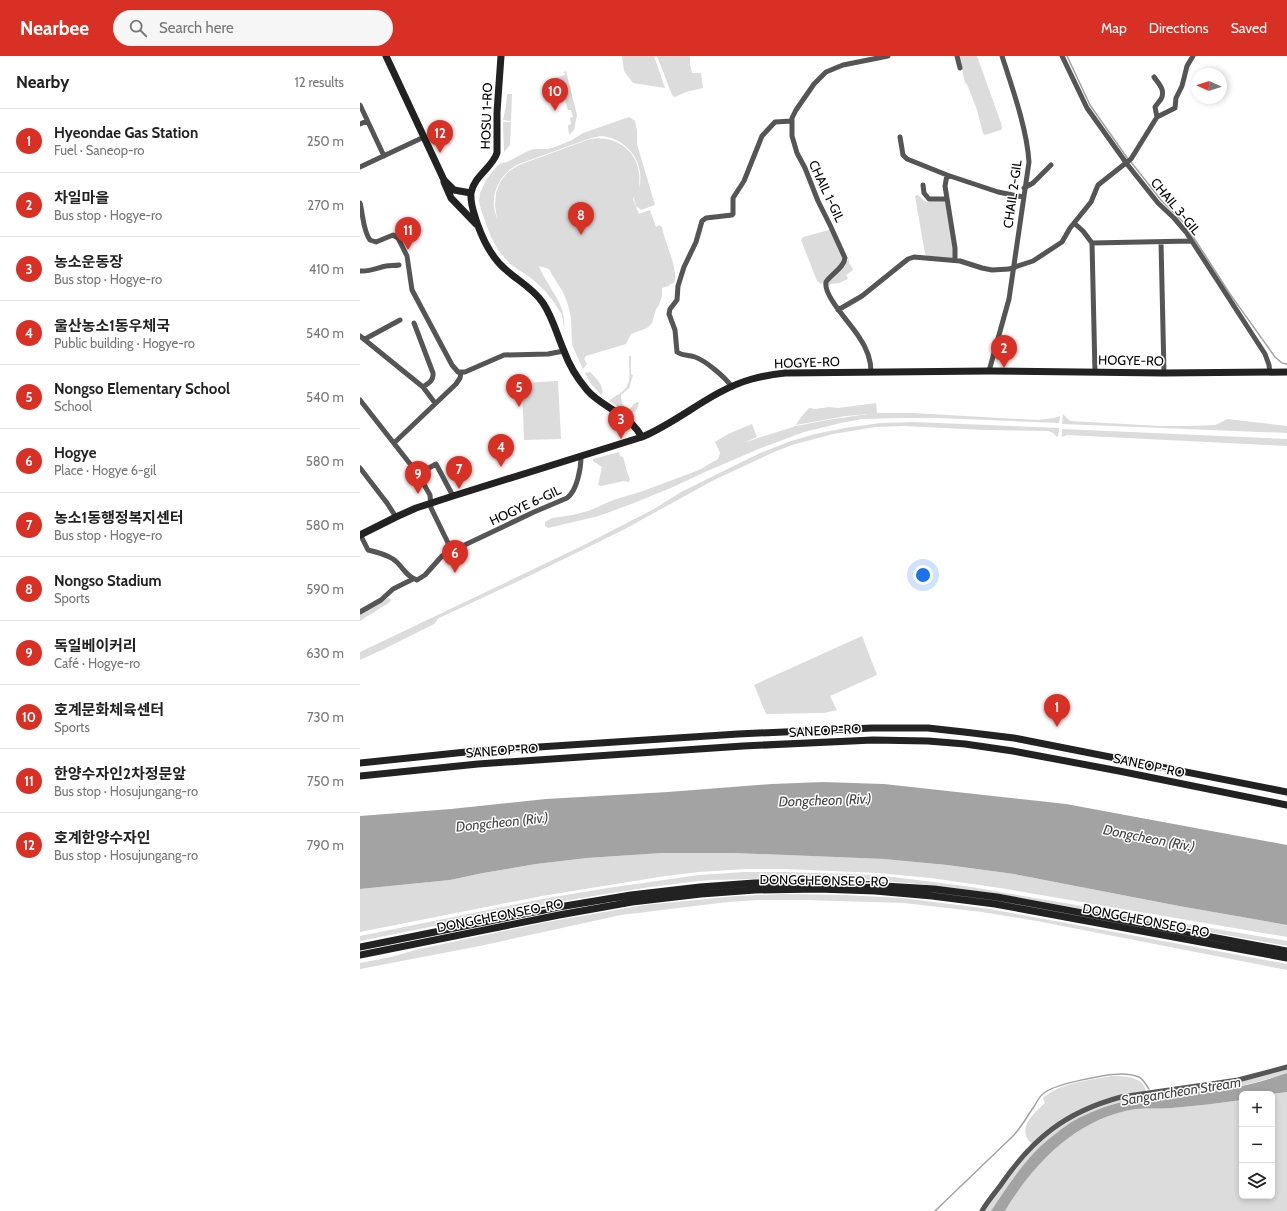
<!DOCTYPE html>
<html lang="en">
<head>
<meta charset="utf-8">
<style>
  :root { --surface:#fff; --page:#f6f6f6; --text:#222; --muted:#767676; --line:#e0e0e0; --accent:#d93025 }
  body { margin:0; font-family:Cabin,"Noto Sans KR",sans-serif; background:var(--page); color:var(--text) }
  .controls { position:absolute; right:12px; bottom:12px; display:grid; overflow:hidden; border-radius:6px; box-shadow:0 2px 6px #0003 }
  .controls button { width:36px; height:36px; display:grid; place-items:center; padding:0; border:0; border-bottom:1px solid var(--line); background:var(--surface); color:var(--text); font:20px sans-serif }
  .compass { position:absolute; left:831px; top:12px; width:36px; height:36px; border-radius:50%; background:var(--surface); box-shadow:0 2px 6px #0003; rotate:273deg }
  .you { position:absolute; left:563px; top:519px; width:14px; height:14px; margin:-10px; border:3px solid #fff; border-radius:50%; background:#1a73e8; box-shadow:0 0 0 6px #1a73e833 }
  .badge { display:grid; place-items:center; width:26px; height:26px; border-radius:50%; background:var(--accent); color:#fff; font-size:13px; font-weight:700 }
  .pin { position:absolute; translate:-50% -33px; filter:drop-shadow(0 1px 2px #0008) }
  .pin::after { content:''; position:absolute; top:21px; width:14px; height:12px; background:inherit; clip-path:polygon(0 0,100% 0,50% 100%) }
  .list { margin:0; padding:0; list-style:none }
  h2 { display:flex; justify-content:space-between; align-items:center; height:52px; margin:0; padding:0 16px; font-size:17px }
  h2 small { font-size:13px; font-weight:400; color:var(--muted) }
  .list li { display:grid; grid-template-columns:26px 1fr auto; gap:12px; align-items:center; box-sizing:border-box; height:64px; padding:0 16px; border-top:1px solid var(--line) }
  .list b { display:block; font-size:15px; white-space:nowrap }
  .list p { margin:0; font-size:13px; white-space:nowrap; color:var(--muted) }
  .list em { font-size:13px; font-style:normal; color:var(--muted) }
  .icon { flex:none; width:22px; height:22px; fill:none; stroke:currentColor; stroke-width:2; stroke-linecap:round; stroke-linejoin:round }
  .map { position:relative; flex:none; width:927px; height:1155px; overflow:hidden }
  header { display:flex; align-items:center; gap:24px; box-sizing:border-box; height:56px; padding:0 20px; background:var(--accent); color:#fff }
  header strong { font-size:19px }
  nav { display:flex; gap:22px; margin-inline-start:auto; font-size:14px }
  .search { width:280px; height:36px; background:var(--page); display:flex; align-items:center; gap:10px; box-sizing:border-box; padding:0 14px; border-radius:22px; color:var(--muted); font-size:15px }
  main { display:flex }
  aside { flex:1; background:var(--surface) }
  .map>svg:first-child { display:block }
</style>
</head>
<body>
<header>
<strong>Nearbee</strong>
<div class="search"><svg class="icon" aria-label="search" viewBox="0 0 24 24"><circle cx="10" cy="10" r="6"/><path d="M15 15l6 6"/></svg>Search here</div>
<nav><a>Map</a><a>Directions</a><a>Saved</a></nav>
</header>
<main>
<aside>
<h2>Nearby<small>12 results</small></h2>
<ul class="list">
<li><span class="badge">1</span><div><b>Hyeondae Gas Station</b><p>Fuel · Saneop-ro</p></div><em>250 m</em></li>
<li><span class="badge">2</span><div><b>차일마을</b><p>Bus stop · Hogye-ro</p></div><em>270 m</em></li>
<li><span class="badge">3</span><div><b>농소운동장</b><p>Bus stop · Hogye-ro</p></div><em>410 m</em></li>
<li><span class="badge">4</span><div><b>울산농소1동우체국</b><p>Public building · Hogye-ro</p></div><em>540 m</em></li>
<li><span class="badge">5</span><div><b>Nongso Elementary School</b><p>School</p></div><em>540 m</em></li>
<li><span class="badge">6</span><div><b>Hogye</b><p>Place · Hogye 6-gil</p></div><em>580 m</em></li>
<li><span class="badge">7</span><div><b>농소1동행정복지센터</b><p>Bus stop · Hogye-ro</p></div><em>580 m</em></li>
<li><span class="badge">8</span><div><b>Nongso Stadium</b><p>Sports</p></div><em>590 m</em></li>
<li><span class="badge">9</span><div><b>독일베이커리</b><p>Café · Hogye-ro</p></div><em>630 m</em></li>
<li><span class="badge">10</span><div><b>호계문화체육센터</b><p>Sports</p></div><em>730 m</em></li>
<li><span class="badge">11</span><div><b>한양수자인2차정문앞</b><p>Bus stop · Hosujungang-ro</p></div><em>750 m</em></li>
<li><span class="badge">12</span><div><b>호계한양수자인</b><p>Bus stop · Hosujungang-ro</p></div><em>790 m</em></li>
</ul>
</aside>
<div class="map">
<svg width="927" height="1155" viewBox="0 0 927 1155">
  <rect width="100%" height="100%" fill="#fff"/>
  <path fill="#dcdcdc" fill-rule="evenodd" d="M 262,0 L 294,0 L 305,32 L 273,27 L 264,15 Z
    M 297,0 L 330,0 L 330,8 L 332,17 L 341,17 L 343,32 L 326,36 L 315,41 L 312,39 Z
    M 599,0 L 617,0 L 641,67 L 642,72 L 641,74 L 625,79 L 623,77 L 617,54 L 607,28 L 605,27 Z
    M 206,15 L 217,59 L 214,74 L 209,79 L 208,69 L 211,68 L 210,62 L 213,61 L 211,54 L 208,54 L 200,26 L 187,24 L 205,19 L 204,16 Z
    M 147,38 L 152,38 L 151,65 L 143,64 L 146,50 Z
    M 269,61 L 275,65 L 277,74 L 277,88 L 295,149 L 281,154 L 276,150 L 274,143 L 275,140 L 273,143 L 279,158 L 290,154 L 296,171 L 299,169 L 302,171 C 304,185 320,217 314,227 L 310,228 L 309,230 L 302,232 L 302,240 L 299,249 L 296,253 L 292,267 L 287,272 L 271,278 L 266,288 L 226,300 L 224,303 L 227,308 L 223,313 L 212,289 L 211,262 L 208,249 L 203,236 L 191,217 L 189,213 L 179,210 C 187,231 207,248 204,272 L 202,259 L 193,245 L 185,235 L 171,222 L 150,208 L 138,194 L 131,181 L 121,154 L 119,145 L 120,137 L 126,124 L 138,109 L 142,107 L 147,106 L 168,95 L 174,93 L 188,93 L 195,91 L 212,84 L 223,77 ZM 241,80 C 266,82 286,106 279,132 C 279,128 280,122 279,117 C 276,92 253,79 230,83 L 159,109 L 148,116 L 140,126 L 136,137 L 135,150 L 137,162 C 128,141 139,117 159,108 L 231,82 Z
    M 143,66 L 151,66 L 150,89 L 144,96 Z
    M 558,139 L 566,146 L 585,145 L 594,197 L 592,203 L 567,200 L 565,198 L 555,140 Z
    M 469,174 L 471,174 L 483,200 L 483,205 L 463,227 L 461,228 L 457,225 L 441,184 L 443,181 Z
    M 489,203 L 489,207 L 493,213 L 492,215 L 486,219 L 488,223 L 479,227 L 471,228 L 468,230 L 466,227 Z
    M 269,300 L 271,300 L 271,318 L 273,319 L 269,332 L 261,339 L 261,341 L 262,347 L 267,355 C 272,353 272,348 277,346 L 279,347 L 276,355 L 272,357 L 272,360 L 249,345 C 254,340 260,338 264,334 C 273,325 268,311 269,300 Z
    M 230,316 C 236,322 245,330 242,340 L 231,328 L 225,317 Z
    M 198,325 L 201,383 L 164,384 L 162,327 Z
    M 516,347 L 517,357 L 553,357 L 678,364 L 694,362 L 700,360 L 699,367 L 578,362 L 540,362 L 502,363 L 481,367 L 444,376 L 401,392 L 345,416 L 313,431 L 274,447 L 239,460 L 188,472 L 185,470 L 185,466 L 192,462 L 213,459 L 231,454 L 253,444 L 283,435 L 339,414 L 358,403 L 360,397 L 355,386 L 368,378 L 392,368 L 397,381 L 384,387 L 398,382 L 436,370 L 467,364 L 508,358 L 486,360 L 436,369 L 441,361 L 449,352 L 455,353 L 469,351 L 478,352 Z
    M 703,358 L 710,365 L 801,370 L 829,370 L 855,369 L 868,363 L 927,370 L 927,377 L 702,368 Z
    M 554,366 L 699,372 L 698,380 L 697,381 L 693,377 L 688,375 L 624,374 L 543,370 L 516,371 L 473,378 L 432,389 L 414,396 L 354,424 L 263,474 L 165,522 L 79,562 L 74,568 L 24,593 L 0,604 L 0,596 L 222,490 L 294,453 L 321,436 L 400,397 L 431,385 L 455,378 L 485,372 L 520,367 Z
    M 702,373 L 927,383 L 927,390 L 707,379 L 702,381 Z
    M 259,396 L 260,400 L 263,401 L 268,419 L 270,423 L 269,426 L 264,425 L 241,430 L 238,429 L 242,411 L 233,405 L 233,403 Z
    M 28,542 L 31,543 L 30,546 L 0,565 L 0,557 Z
    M 502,580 L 517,619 L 470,640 L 477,654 L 464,657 L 406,658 L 394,629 Z
    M 302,797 L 374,797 L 524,803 L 587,809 L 654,818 L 819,850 L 927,869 L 927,881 L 640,832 L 571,822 L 517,817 L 425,813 L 386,813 L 339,816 L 305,820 L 182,840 L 0,876 L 0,833 L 90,824 L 123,817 L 176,808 L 227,802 Z
    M 385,816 L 425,816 L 517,819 L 605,830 L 927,885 L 927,890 L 638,838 C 556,826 473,819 390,823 C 373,824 355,823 338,825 C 224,838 112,863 0,885 L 0,880 L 182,843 L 248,832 L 339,819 Z
    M 422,838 L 484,839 L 542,842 L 630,853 L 927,908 L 927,914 L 677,865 L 622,856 L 544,847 L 445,844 L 398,844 L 368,846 L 261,859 L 120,890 L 0,913 L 0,907 L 31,901 L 59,893 L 187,866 L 284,849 L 377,840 Z
    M 927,1012 L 927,1017 C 907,1023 886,1030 865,1033 C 818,1039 767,1038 723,1060 C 711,1065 700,1074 690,1082 C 668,1099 647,1132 631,1155 L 624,1155 L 652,1114 L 683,1082 L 712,1061 L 751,1045 L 848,1031 Z
    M 752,1020 C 764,1020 783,1020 786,1035 C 774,1040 759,1039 746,1043 C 715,1053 697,1068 672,1088 C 655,1073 674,1057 685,1047 L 683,1043 L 683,1042 C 699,1027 731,1024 752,1020 Z
    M 927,1036 L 927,1155 L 645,1155 C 674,1107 717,1062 776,1053 C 788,1052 800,1053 812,1052 C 836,1050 859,1047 882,1044 L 882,1140 L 912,1140 L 912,1038 Z"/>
  <path fill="#a3a3a3" d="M 463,726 L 524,728 L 706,748 L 927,789 L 927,869 L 819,850 L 654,818 L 587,809 L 524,803 L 374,797 L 302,797 L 227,802 L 176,808 L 123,817 L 90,824 L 0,833 L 0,760 L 91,753 L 186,743 L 308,736 L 412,728 Z
    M 927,1017 L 927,1036 L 912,1038 L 882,1038 L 882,1044 C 859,1047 836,1050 812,1052 C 800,1053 788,1052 776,1053 C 717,1062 674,1107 645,1155 L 631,1155 C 648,1130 666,1101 690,1082 C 700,1074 711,1065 723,1060 C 767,1038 818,1039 865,1033 C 886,1030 907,1024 927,1017 Z"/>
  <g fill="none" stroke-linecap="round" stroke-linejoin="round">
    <path stroke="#a3a3a3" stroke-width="1.5" d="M 707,0 L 730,49 L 768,103
      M 771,106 L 801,144 L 825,168 L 870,238 L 915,301 L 922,307 L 927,308
      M 575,1155 L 654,1079 C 662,1070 668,1059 675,1049 C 677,1045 680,1040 684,1037 C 694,1028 747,1018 761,1018 C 767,1018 774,1019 779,1021 C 784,1024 786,1029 789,1033"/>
    <path stroke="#555" stroke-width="5" d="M 597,0 L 600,12
      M 702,0 L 727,52 L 767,108 L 798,147 L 814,162 L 826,176 L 905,298 L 909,309 L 910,317
      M 794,21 C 798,27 806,34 801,43 C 799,46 797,48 795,51 L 797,61
      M 0,49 L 24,100
      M 0,68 L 7,65
      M 540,81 L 543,99 L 547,103 L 587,119 L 638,136 L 663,141
      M 0,111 L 64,81
      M 587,119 L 585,130 L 595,192 L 595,204
      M 563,129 L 564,137 L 569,143 L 587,143
      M 664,132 L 673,127 L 691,109
      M 0,147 C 3,158 3,175 10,184 L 16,186 L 33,179 L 38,182 L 47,200 L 52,234 L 92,309 L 98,316 L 105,316 L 144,299 L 188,298 L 204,295
      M 714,167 L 723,175 L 732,187 L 735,316
      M 801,186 L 804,317
      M 732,187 L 831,185
      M 0,215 C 9,216 17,212 26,210 C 30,209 34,210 39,209
      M 478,254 L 502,240 L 548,203 L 554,201 L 600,205 L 622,212 L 632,214 L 649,213 L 673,205 L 702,186 L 710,172 L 731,146 L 738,129 L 771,103 L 797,61 L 815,52 L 816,42 L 822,30 L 827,10 L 833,0
      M 54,267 L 73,317 C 74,324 69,327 63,331
      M 0,280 L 63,331 L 75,347
      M 5,283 L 40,264
      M 629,315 L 649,243 L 669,106 C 667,73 652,31 642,0
      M 511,316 C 511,304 506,291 499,281 C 492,269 463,240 466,226 C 471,218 484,212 485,202 L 470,169 L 458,145 L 445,112 L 437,97 L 432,80 L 432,62 L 436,54 L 454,28 L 466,16 L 483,9 L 528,0
      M 372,331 C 365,321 346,305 335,301 C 329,299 323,300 317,296 L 315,274 L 309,258 L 310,253 L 317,244 L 318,230 L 324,211 L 336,186 L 342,165 L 346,162 L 372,159 L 373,158 L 373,142 L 384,125 L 402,80 L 415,66 L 432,65
      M 0,344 L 58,418 L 76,408 L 93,440
      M 34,387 L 96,328 L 100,322 L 101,317
      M 0,412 L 27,447 L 36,461
      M 58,418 L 70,439 L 71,452 L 92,495 L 174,456 L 207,442 C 217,435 221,412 221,401
      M 0,478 L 8,494 C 17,496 25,498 33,503 C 42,509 46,521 57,524 L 65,519 L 82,500 L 92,495
      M 0,556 L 21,544 L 33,533 L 53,523
      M 622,1155 C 627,1146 634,1138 640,1130 C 672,1083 705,1056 761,1041 L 878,1024 L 927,1011"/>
    <path stroke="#222" stroke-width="7" d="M 26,0 L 84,124 L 94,134 L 111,137
      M 141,0 L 137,56 L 137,97 C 132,112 114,120 111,137 C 110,148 114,157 117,167 C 123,184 131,201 145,213 C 158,225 173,232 183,247 C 193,262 197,279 204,295 C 209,309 217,322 227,334 C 239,348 257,354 271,367 C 275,371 279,376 282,381
      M 84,126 L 91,142 L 116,168
      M 0,479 L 36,461 L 56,452 L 93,440 L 282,381 C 320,365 352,334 392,323 C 403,320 414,318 425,317 L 629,315 L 804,317 L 927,316
      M 0,707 L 116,695 L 378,678 L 512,672 L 568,672 L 604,676 L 654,682 L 927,736
      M 0,720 L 118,708 L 383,690 L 513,684 L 568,685 L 605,688 L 653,695 L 759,715 L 927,749
      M 0,891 L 199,851 L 271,839 L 340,831 L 394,827 L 458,826 L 574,833 L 637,841 L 927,895
      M 0,899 L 199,859 L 272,846 L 341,838 L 395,834 L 458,833 L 515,835 L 572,840 L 635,848 L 927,902"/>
  </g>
  <g text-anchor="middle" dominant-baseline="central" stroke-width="3" stroke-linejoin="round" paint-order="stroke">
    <g font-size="13" fill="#000" stroke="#fff">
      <text transform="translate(126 60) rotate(-88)">HOSU 1-RO</text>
      <text transform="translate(467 135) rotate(65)">CHAIL 1-GIL</text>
      <text transform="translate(652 138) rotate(-82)">CHAIL 2-GIL</text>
      <text transform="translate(816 150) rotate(50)">CHAIL 3-GIL</text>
      <text transform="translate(771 304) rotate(1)">HOGYE-RO</text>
      <text transform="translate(447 306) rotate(-2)">HOGYE-RO</text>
      <text transform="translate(165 449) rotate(-25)">HOGYE 6-GIL</text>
      <text transform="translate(465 674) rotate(-3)">SANEOP-RO</text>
      <text transform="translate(142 694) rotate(-4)">SANEOP-RO</text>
      <text transform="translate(789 709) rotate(12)">SANEOP-RO</text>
      <text transform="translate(464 824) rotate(1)">DONGCHEONSEO-RO</text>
      <text transform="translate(140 859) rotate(-11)">DONGCHEONSEO-RO</text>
      <text transform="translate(786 864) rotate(11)">DONGCHEONSEO-RO</text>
    </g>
    <g font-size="14" font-style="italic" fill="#444" stroke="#fff">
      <text transform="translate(465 744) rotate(-2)">Dongcheon (Riv.)</text>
      <text transform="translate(142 766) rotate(-6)">Dongcheon (Riv.)</text>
      <text transform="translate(789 782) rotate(11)">Dongcheon (Riv.)</text>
      <text transform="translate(821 1035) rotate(-9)">Sangancheon Stream</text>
    </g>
  </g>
</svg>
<div class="controls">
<button>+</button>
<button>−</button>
<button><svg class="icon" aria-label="layers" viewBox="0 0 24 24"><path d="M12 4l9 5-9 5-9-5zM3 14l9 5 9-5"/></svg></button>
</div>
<svg class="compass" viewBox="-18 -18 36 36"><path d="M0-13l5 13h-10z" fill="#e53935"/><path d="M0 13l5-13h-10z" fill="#767676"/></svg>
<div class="you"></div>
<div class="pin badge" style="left:697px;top:671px">1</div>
<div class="pin badge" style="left:644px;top:312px">2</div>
<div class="pin badge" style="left:261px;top:383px">3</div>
<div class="pin badge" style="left:141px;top:411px">4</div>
<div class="pin badge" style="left:159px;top:351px">5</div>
<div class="pin badge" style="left:95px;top:517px">6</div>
<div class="pin badge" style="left:99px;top:433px">7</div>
<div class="pin badge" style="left:221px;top:179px">8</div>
<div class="pin badge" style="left:58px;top:438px">9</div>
<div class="pin badge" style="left:195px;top:55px">10</div>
<div class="pin badge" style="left:48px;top:194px">11</div>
<div class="pin badge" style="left:80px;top:97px">12</div>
</div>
</main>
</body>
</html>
